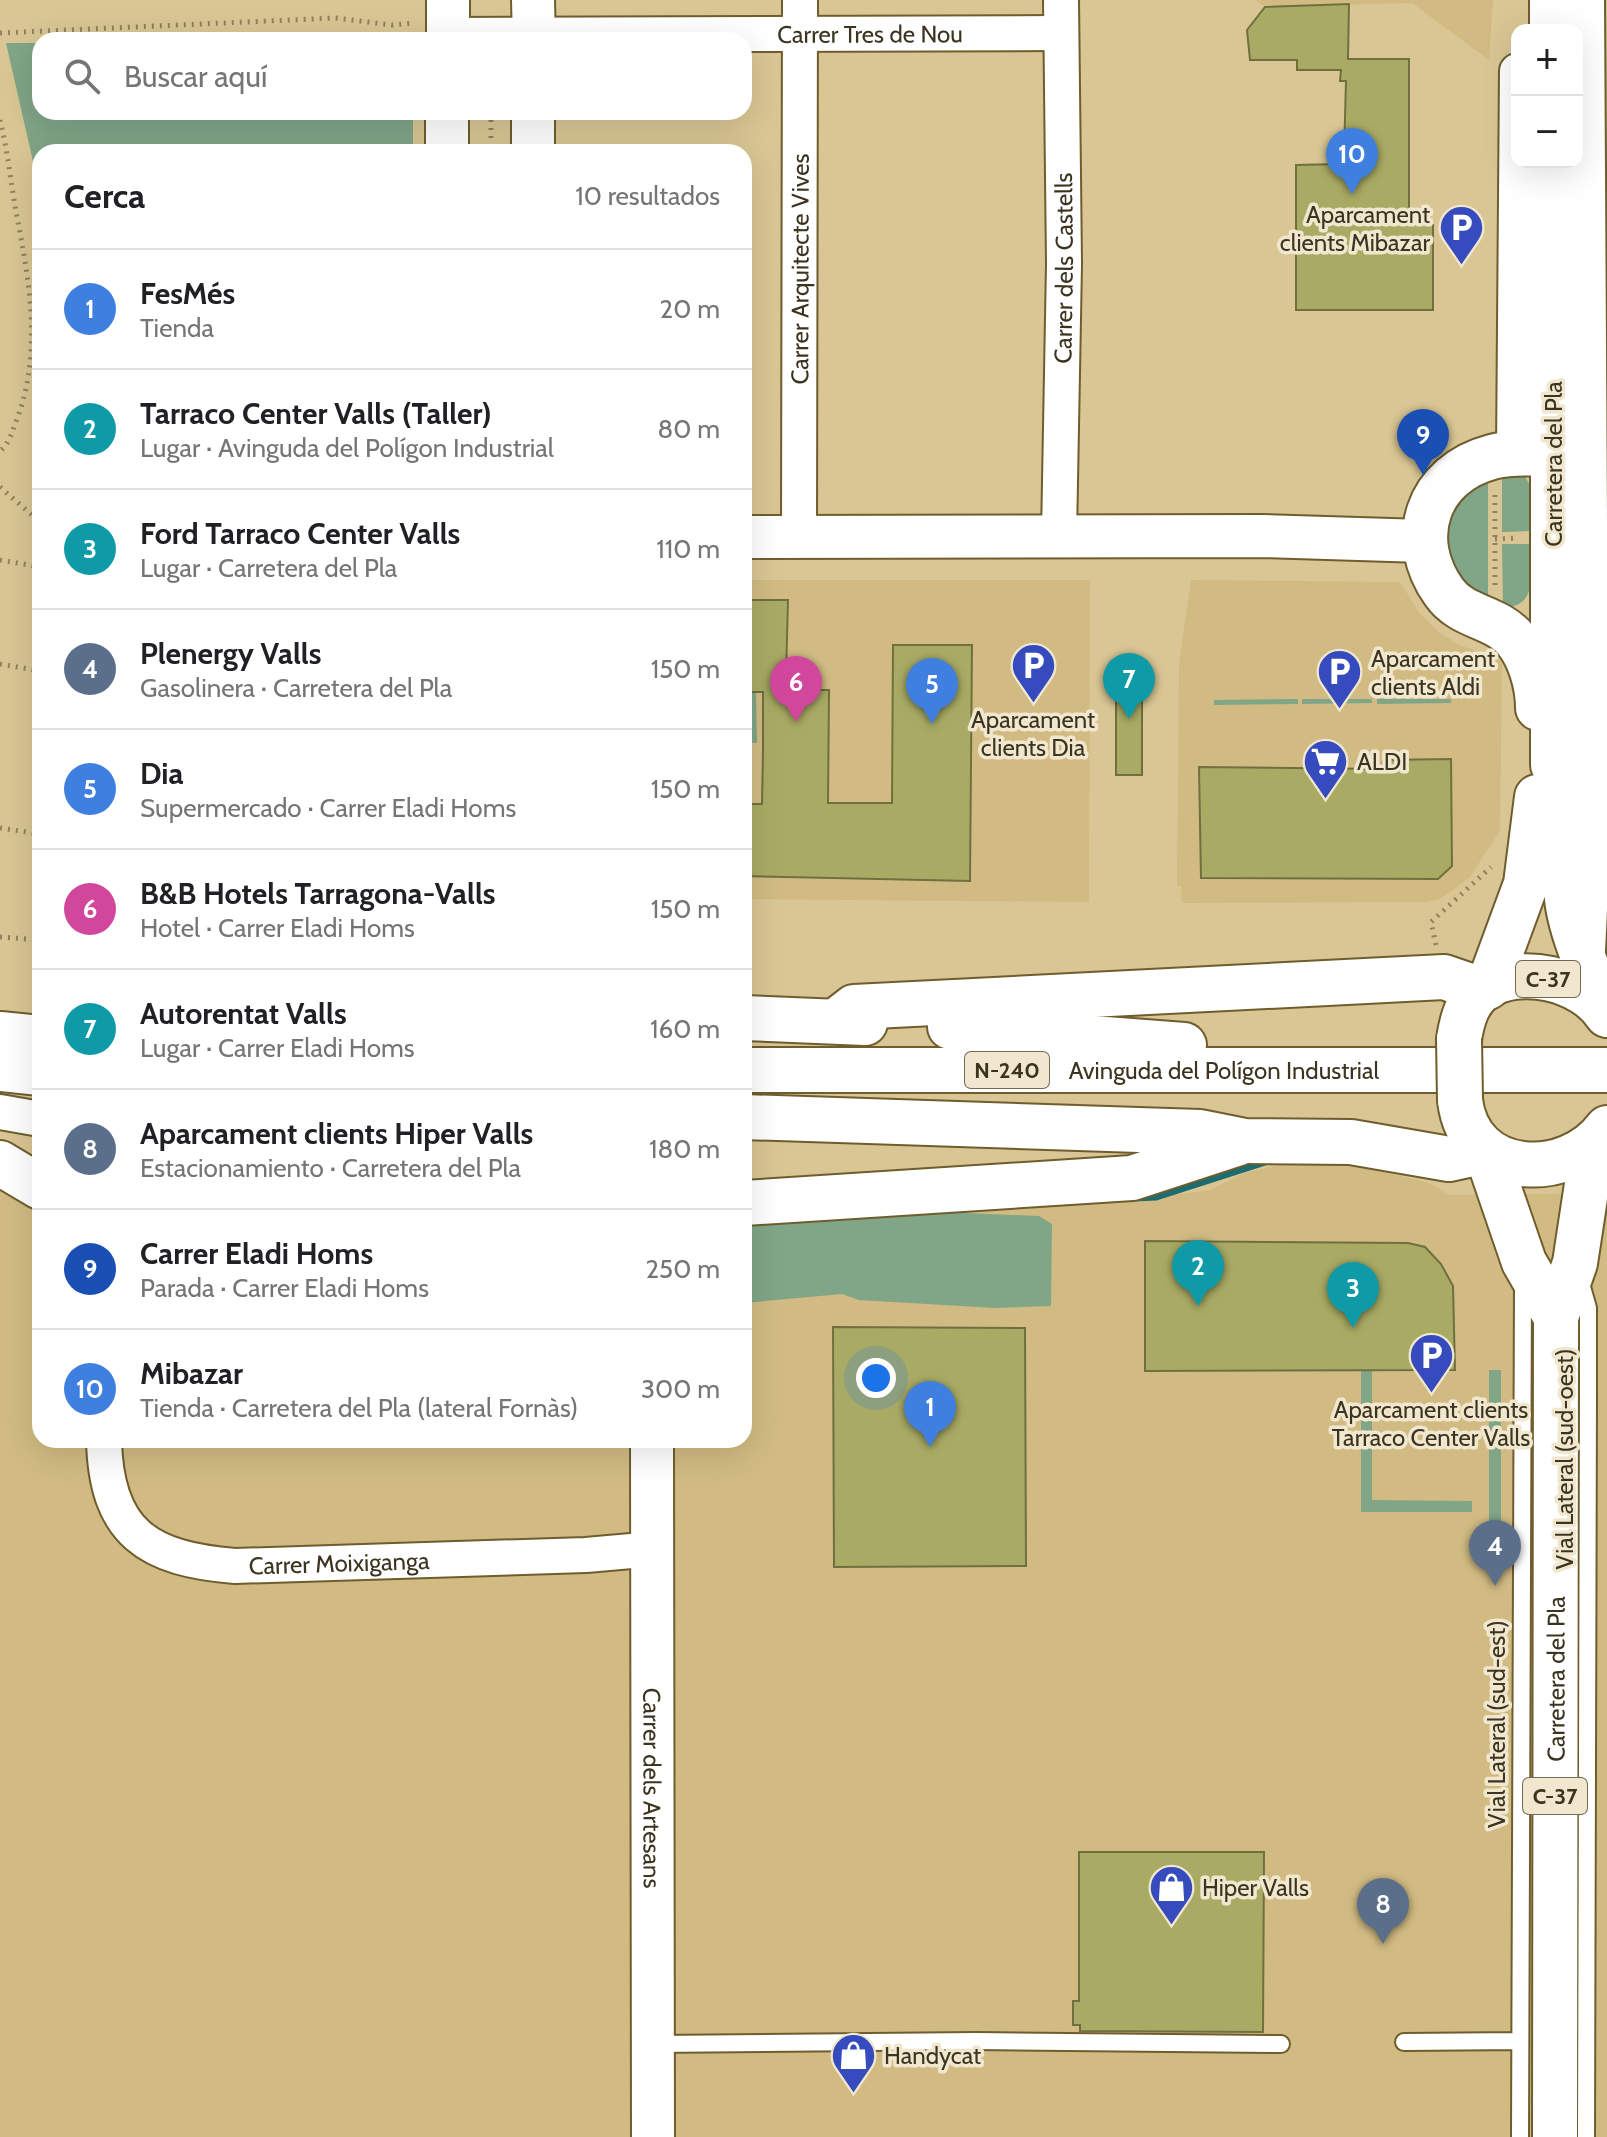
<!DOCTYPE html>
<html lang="es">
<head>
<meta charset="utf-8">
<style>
  :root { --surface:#fff; --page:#f2f2f2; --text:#202124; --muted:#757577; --line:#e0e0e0; --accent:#1a73e8 }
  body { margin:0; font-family:Cabin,sans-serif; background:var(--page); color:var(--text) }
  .controls { position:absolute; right:24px; top:24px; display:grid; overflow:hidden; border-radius:16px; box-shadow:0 8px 32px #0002 }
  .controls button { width:72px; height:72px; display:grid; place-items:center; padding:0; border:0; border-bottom:2px solid var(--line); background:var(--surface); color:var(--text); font:40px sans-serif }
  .you { position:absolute; left:876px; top:1378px; width:28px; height:28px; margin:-20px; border:6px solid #fff; border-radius:50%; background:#1a73e8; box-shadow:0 0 0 12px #1a73e833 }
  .badge { display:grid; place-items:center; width:52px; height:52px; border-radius:50%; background:var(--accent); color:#fff; font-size:26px; font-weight:700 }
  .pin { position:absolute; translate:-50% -66px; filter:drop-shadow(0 2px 4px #0008) }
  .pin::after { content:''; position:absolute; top:42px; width:28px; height:24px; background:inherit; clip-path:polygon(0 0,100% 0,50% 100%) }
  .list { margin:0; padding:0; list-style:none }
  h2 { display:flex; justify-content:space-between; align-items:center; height:104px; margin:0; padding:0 32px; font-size:34px }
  h2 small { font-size:26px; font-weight:400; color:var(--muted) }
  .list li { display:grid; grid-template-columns:52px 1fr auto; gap:24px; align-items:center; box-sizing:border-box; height:120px; padding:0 32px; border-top:2px solid var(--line) }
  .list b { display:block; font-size:30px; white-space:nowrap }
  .list p { margin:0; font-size:26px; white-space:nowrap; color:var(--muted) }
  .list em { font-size:26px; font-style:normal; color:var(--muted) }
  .icon { flex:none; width:44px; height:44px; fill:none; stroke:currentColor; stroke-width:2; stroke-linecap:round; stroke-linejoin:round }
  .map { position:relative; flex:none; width:1607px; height:2137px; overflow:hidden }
  .search { position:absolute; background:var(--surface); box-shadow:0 8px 32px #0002; left:32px; top:32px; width:720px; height:88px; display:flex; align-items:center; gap:20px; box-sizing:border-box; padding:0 28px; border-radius:24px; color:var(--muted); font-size:30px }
  .panel { position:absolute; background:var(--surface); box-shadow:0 8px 32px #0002; left:32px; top:144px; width:720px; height:1304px; border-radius:24px }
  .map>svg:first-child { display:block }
</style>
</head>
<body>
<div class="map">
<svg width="1607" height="2137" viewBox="0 0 1607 2137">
  <rect width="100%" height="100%" fill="#d9c694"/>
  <path fill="#d1bb83" d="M 1256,0 L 1493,0 L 1489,60 L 1412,3 L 1265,7 Z
    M 744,580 L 1090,580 L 1089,902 L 744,899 Z
    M 1191,580 L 1400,582 L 1419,612 L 1437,631 L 1459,645 L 1498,658 L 1502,665 L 1500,831 L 1470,877 L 1442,898 L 1427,902 L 1182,903 L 1181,886 L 1177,886 L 1179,664 Z
    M 1301,1160 L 1358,1166 L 1426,1182 L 1450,1195 L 1607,1193 L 1607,2137 L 0,2137 L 0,1186 L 40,1179 L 40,1440 L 744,1440 L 744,1224 L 1149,1198 L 1210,1190 L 1244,1173 Z"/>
  <path fill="#80a587" d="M 6,43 L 40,43 L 40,112 L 413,112 L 413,152 L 40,152 L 40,192 Z
    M 1502,470 L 1523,473 L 1531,487 L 1531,531 L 1502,532 Z
    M 1488,473 L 1488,599 L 1475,598 L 1444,558 L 1451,503 Z
    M 1502,544 L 1531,544 C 1531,571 1539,607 1503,608 Z
    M 744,692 L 756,692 L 757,743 L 752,743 L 744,716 Z
    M 1298,699 L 1298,704 L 1214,705 L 1214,700 Z
    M 1302,699 L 1372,699 L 1372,703 L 1302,704 Z
    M 1377,699 L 1451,699 L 1451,703 L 1377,704 Z
    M 942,1212 L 1039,1216 L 1052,1224 L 1051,1306 L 995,1308 L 859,1300 L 842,1294 L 744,1303 L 744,1222 L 851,1213 Z
    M 1372,1370 L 1372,1500 L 1472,1501 L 1472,1512 L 1361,1512 L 1361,1371 Z
    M 1489,1370 L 1501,1370 L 1501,1536 L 1494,1534 L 1489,1522 Z"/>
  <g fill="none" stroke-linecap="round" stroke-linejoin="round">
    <path stroke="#1d6c70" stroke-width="9" d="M 1134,1197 L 1156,1196 L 1265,1161"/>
  </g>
  <path fill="#a9ab64" stroke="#6f703f" stroke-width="2" d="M 1349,4 L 1348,59 L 1409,59 L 1409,224 L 1433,225 L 1433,310 L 1296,310 L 1296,165 L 1339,164 L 1339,154 L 1344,154 L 1346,81 L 1340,81 L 1341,70 L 1297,70 L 1297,60 L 1250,60 L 1247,30 L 1265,7 Z
    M 744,600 L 788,600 L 786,677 L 813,678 L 813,690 L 829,690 L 828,803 L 892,803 L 893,645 L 972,645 L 970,881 L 744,876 L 744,804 L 762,804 L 763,751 L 763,692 L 744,692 Z
    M 1116,659 L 1142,659 L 1142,775 L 1116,775 Z
    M 1451,759 L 1452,866 L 1438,879 L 1201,878 L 1199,767 L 1382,769 L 1383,760 Z
    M 1145,1241 L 1408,1243 L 1425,1247 L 1441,1264 L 1453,1286 L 1455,1370 L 1145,1371 Z
    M 833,1327 L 1025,1328 L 1026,1566 L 834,1567 Z
    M 1079,1852 L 1264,1852 L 1263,2032 L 1080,2031 L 1080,2025 L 1073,2025 L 1073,2001 L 1079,2001 Z"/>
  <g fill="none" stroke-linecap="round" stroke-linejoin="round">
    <defs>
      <path id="service" d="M 1580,1280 L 1588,1308 L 1588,1396 L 1586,2137
        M 1404,2042 L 1520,2041
        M 655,2044 L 976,2041 L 1281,2044
        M 1520,2137 L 1523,1283"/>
      <g id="minor">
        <path d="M 1587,0 L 1592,868 L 1588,951"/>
        <path id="s1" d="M 448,35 L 1060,33"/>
        <path d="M 1514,453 L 1517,71"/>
        <path id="s2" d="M 1059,536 L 1064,264 L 1061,0"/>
        <path id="s3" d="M 799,537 L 800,0"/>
        <path d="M 0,1112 L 40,1119"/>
        <path id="s4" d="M 104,1440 C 106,1534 149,1559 235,1566 L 586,1555 L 654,1549"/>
      </g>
      <g id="tertiary">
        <path d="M 533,0 L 534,40"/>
        <path d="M 448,40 L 448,0"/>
        <path d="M 533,112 L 533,152"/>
        <path d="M 447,152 L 447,112"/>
        <path d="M 744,537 L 1262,536 L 1423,541"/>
        <path id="s5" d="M 652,1440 L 653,2137"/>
      </g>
      <path id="secondary" d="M 1552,30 L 1552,0
        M 1553,162 L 1553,765 C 1570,800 1561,864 1568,906 C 1574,941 1591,974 1602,1007
        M 1538,708 C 1538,685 1530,657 1515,639 C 1496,616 1462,618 1444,592 C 1406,539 1427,474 1492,457 C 1512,451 1533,454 1553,454
        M 1488,987 L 1526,884 L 1537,797"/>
      <g id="primary">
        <path d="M 744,1018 L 865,1023"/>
        <path d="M 836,1021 L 854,1007 L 1444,977 L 1482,990"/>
        <path d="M 950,1027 L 1184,1045"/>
        <path d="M 0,1034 L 40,1038"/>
        <path d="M 1459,1039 C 1462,1020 1467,1001 1483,989 C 1519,963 1584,979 1607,1015"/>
        <path d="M 0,1069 L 40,1073"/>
        <path id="s6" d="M 744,1070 L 1607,1070"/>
        <path d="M 1460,1100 C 1469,1179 1567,1182 1607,1128"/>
        <path d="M 744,1117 L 1200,1132 L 1245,1141 L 1351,1142 L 1449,1159 L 1486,1151"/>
        <path d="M 1486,1151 L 1524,1262 L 1556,1317"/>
        <path d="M 0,1163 L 40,1187"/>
        <path d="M 744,1203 L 1132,1178 L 1239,1143"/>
        <path id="s7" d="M 1555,2137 L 1556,1317 L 1575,1263 L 1593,1145"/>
      </g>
    </defs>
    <use href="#service" stroke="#6f5d2e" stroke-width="20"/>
    <use href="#minor" stroke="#6f5d2e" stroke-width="38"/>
    <use href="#tertiary" stroke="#6f5d2e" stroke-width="46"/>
    <use href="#secondary" stroke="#6f5d2e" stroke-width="48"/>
    <use href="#primary" stroke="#6f5d2e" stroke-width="48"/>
    <path stroke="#90825e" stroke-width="5" stroke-dasharray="2 6" stroke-linecap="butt" d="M 0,33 L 335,18 L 392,25 L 415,23
      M 491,112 L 491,152
      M 0,120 C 8,152 11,185 17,217 C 30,285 42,352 17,419 C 12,431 10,443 0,451
      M 0,487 L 40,522
      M 1495,539 L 1518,538
      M 0,560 L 40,567
      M 1495,585 L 1495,491
      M 0,664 L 40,671
      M 0,828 L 40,834
      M 0,937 L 40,940
      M 1436,945 L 1431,922 L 1491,867"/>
    <use href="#service" stroke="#fff" stroke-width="16"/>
    <use href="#minor" stroke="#fff" stroke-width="34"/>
    <use href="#tertiary" stroke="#fff" stroke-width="42"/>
    <use href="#secondary" stroke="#fff" stroke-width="44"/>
    <use href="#primary" stroke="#fff" stroke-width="44"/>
    <defs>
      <path id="primary-bridge" d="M 1459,1039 L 1460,1100"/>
    </defs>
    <use href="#primary-bridge" stroke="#6f5d2e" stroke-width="48" stroke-linecap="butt"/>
    <use href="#primary-bridge" stroke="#fff" stroke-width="44"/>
  </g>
  <defs>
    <symbol id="parking-pin" viewBox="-11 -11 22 30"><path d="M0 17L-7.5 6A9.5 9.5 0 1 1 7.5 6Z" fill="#364cbe" stroke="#f1e7ce"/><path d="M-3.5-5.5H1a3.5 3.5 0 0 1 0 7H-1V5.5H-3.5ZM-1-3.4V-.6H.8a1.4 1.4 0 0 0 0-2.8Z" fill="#fff"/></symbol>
    <symbol id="supermarket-pin" viewBox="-11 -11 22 30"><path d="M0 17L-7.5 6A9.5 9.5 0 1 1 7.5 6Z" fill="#364cbe" stroke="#f1e7ce"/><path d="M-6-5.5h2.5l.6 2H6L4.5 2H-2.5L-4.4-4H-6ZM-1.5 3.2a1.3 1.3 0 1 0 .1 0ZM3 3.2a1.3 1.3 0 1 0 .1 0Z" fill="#fff"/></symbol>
    <symbol id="shop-pin" viewBox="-11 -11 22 30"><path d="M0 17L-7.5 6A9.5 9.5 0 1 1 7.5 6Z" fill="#364cbe" stroke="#f1e7ce"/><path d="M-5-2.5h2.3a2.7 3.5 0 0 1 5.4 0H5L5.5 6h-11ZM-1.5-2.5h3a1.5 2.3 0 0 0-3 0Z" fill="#fff"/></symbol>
  </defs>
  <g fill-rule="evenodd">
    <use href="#parking-pin" x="1436" y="202" width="51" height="69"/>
    <use href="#parking-pin" x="1008" y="640" width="51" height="69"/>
    <use href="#parking-pin" x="1314" y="646" width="51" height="69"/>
    <use href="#supermarket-pin" x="1300" y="736" width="51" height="69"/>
    <use href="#parking-pin" x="1406" y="1330" width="51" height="69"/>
    <use href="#shop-pin" x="1146" y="1862" width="51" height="69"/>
    <use href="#shop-pin" x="828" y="2030" width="51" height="69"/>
  </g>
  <g text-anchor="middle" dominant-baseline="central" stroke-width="7" stroke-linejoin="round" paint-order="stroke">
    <g fill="#f1e7ce" stroke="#726a54" stroke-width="2">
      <rect x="1516" y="961" width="64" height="36" rx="6"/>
      <rect x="965" y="1052" width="84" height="36" rx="6"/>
      <rect x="1523" y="1778" width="64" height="36" rx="6"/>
    </g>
    <g font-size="22" font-weight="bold" fill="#3c3420">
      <text x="1548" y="979">C-37</text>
      <text x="1007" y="1070">N-240</text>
      <text x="1555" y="1796">C-37</text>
    </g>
    <g font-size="24" fill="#3c3420" stroke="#f1e7ce">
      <text stroke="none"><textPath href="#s1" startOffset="422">Carrer Tres de Nou</textPath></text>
      <text stroke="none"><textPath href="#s3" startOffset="268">Carrer Arquitecte Vives</textPath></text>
      <text stroke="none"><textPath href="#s2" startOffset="268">Carrer dels Castells</textPath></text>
      <text transform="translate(1553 464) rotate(-90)">Carretera del Pla</text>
      <text stroke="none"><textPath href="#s6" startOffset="480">Avinguda del Polígon Industrial</textPath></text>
      <text transform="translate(1564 1459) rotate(-90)">Vial Lateral (sud-oest)</text>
      <text stroke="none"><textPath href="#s4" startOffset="312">Carrer Moixiganga</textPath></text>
      <text stroke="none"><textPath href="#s7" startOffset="458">Carretera del Pla</textPath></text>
      <text transform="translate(1496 1724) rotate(-90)">Vial Lateral (sud-est)</text>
      <text stroke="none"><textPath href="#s5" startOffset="348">Carrer dels Artesans</textPath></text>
    </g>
    <g font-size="24" fill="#3c3420" stroke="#f1e7ce" text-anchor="start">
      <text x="1430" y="214" text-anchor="end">Aparcament<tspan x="1430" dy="28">clients Mibazar</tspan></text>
      <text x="1371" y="658">Aparcament<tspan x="1371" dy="28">clients Aldi</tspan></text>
      <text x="1033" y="719" text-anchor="middle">Aparcament<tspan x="1033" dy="28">clients Dia</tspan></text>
      <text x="1357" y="761">ALDI</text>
      <text x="1431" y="1409" text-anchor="middle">Aparcament clients<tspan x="1431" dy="28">Tarraco Center Valls</tspan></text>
      <text x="1202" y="1887">Hiper Valls</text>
      <text x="884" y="2055">Handycat</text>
    </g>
  </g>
</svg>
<div class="controls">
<button>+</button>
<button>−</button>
</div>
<div class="you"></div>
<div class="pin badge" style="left:930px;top:1447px;background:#3f7fe0">1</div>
<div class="pin badge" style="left:1198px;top:1306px;background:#0f9aa8">2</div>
<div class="pin badge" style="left:1353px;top:1328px;background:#0f9aa8">3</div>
<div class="pin badge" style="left:1495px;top:1586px;background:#5c6f8a">4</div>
<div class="pin badge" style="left:932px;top:724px;background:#3f7fe0">5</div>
<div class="pin badge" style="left:796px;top:722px;background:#d1479c">6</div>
<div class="pin badge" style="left:1129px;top:719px;background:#0f9aa8">7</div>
<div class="pin badge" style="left:1383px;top:1944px;background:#5c6f8a">8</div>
<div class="pin badge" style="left:1423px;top:475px;background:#1a4fb4">9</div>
<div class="pin badge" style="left:1352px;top:194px;background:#3f7fe0">10</div>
<div class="search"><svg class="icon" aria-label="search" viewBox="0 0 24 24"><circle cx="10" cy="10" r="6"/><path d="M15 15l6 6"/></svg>Buscar aquí</div>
<section class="panel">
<h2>Cerca<small>10 resultados</small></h2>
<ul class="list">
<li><span class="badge" style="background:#3f7fe0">1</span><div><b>FesMés</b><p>Tienda</p></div><em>20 m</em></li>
<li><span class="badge" style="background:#0f9aa8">2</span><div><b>Tarraco Center Valls (Taller)</b><p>Lugar · Avinguda del Polígon Industrial</p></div><em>80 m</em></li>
<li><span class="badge" style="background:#0f9aa8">3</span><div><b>Ford Tarraco Center Valls</b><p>Lugar · Carretera del Pla</p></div><em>110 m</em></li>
<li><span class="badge" style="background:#5c6f8a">4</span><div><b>Plenergy Valls</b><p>Gasolinera · Carretera del Pla</p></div><em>150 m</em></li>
<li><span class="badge" style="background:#3f7fe0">5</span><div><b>Dia</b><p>Supermercado · Carrer Eladi Homs</p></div><em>150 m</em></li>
<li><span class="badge" style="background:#d1479c">6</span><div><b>B&amp;B Hotels Tarragona-Valls</b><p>Hotel · Carrer Eladi Homs</p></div><em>150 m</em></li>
<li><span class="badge" style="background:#0f9aa8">7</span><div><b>Autorentat Valls</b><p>Lugar · Carrer Eladi Homs</p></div><em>160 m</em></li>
<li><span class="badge" style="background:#5c6f8a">8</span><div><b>Aparcament clients Hiper Valls</b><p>Estacionamiento · Carretera del Pla</p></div><em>180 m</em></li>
<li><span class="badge" style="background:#1a4fb4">9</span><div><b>Carrer Eladi Homs</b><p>Parada · Carrer Eladi Homs</p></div><em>250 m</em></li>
<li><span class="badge" style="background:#3f7fe0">10</span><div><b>Mibazar</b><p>Tienda · Carretera del Pla (lateral Fornàs)</p></div><em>300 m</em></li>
</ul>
</section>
</div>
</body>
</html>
